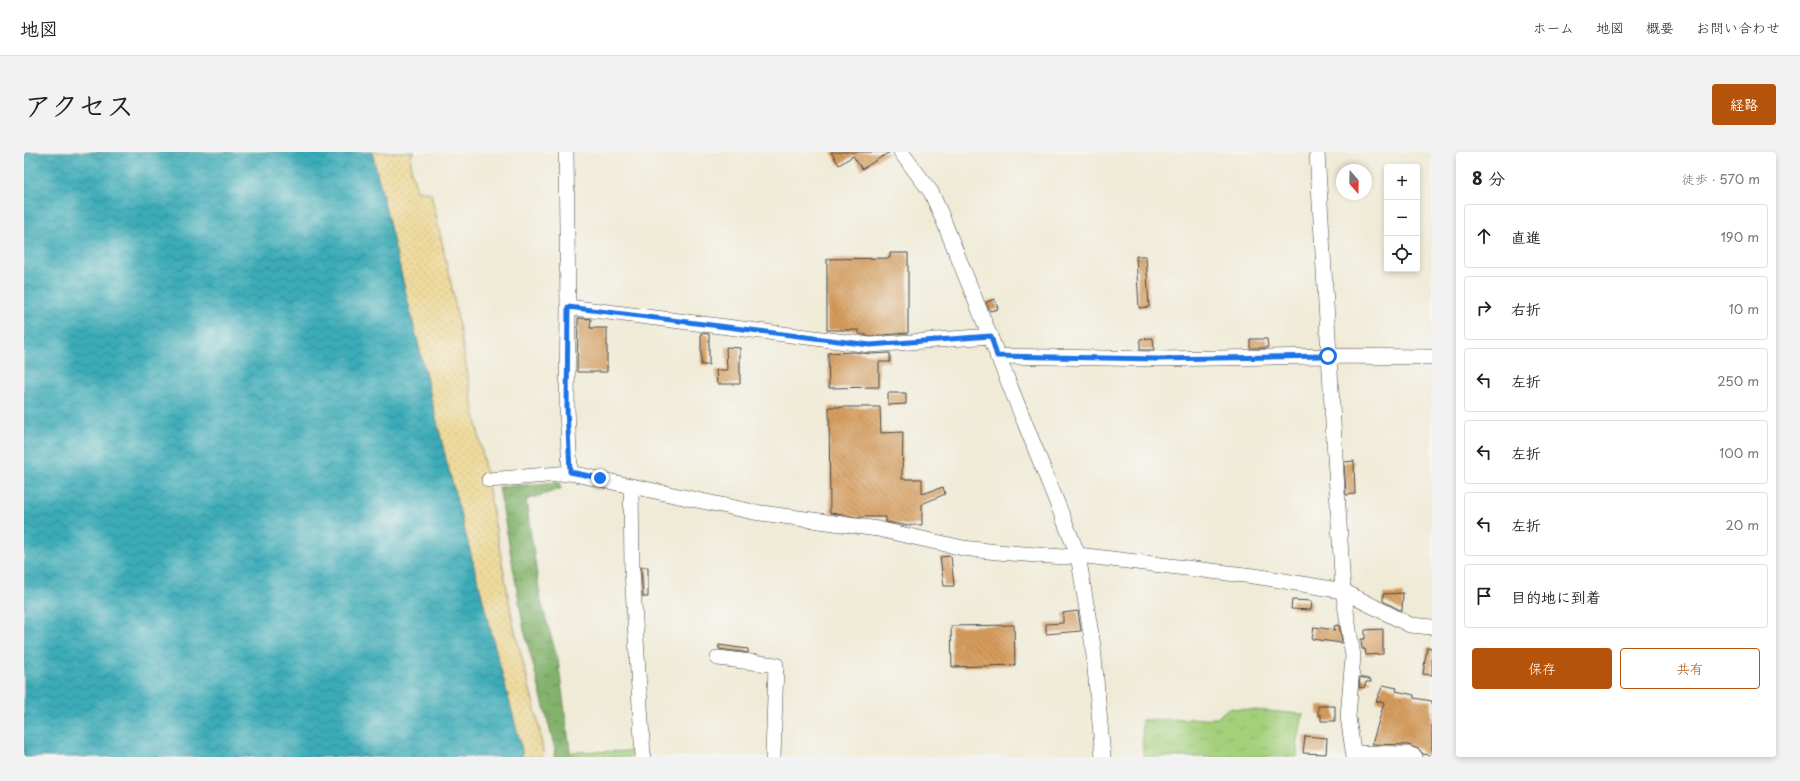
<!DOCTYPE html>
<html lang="ja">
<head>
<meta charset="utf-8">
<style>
  :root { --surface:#fff; --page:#f2f2f2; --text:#222; --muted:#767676; --line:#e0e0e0; --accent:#b45309 }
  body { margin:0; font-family:"Playpen Sans","Klee One",sans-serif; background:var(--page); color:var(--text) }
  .controls { position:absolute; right:12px; top:12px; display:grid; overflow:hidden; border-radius:4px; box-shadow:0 2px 6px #0003 }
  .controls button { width:36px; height:36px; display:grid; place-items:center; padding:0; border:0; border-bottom:1px solid var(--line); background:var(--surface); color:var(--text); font:20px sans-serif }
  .compass { position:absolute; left:1312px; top:12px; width:36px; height:36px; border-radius:50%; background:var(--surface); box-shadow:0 2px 6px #0003; rotate:160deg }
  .stop { position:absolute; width:12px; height:12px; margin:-9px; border:3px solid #1a73e8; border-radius:50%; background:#fff }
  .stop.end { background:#1a73e8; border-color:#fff; box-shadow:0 1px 4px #0008 }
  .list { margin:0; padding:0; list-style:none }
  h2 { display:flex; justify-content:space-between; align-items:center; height:52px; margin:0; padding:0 16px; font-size:17px }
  h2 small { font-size:13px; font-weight:400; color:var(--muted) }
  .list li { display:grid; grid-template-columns:26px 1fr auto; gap:12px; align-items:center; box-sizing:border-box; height:64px; margin:0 8px 8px; padding:0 8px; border:1px solid var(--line); border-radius:4px }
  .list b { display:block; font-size:15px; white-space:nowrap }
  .list em { font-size:13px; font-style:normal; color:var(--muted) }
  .actions { display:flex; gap:8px; padding:12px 16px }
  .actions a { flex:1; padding:9px 0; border:1px solid var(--accent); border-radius:4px; text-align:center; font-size:14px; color:var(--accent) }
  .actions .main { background:var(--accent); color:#fff }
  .icon { flex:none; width:22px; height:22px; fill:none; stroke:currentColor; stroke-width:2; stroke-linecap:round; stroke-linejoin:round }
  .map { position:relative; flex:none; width:1408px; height:605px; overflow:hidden; border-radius:4px }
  header { display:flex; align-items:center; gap:24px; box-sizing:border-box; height:56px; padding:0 20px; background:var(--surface); border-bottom:1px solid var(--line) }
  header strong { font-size:19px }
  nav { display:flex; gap:22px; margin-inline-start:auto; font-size:14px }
  .intro { display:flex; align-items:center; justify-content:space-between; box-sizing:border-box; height:96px; padding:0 24px }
  h1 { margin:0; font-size:28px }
  .button { padding:10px 18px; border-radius:4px; background:var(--accent); color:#fff; font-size:14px; font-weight:700 }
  main { display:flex; gap:24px; padding:0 24px }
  aside { flex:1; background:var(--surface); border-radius:4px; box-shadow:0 2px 6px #0003 }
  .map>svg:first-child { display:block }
</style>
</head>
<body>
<header>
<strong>地図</strong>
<nav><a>ホーム</a><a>地図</a><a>概要</a><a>お問い合わせ</a></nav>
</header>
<div class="intro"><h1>アクセス</h1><a class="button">経路</a></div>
<main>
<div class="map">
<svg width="1408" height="605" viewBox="0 0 1408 605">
  <defs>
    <pattern id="grass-tufts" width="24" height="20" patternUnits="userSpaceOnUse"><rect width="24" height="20" fill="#a4d07c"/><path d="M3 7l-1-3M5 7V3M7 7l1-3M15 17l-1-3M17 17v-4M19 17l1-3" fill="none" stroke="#8db36b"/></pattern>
    <pattern id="forest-crowns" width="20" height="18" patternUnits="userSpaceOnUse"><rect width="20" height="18" fill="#83b26c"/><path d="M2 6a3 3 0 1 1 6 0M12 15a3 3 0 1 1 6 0" fill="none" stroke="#6b9159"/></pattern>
    <pattern id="sand-dots" width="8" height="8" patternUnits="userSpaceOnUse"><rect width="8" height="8" fill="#eeda9e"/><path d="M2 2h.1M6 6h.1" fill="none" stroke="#cb8" stroke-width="1.8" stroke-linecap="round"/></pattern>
    <pattern id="water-waves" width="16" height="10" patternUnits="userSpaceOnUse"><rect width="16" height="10" fill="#3babb7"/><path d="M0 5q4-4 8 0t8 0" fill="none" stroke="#328b95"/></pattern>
    <pattern id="building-back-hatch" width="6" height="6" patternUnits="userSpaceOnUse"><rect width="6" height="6" fill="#d69c5b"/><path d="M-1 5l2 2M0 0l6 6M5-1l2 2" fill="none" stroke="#ae7f4b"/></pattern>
  </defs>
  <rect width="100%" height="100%" fill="#f6f6f2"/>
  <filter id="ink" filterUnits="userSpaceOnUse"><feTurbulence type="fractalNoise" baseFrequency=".025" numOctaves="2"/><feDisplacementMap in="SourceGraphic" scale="8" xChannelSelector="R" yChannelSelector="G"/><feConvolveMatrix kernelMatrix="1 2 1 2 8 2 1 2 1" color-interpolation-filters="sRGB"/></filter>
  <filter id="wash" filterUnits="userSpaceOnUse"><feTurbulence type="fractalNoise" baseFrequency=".012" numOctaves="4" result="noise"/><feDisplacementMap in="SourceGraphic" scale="16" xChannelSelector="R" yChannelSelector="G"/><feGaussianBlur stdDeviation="0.9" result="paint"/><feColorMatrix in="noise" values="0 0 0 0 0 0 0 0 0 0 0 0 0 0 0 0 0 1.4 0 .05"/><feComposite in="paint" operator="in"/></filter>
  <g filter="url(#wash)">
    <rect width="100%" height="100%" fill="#f0ebd7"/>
    <path fill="url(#grass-tufts)" stroke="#687e54" d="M 1204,556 L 1279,562 L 1273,595 L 1273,605 L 1119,605 L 1118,568 L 1193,566 Z
      M 612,599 L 612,605 L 549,605 L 548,600 Z"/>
    <path fill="url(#forest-crowns)" stroke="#576e4c" d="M 535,330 L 537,337 L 502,348 L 517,450 L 534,508 L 547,605 L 530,605 L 531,597 L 500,478 L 475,335 Z"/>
    <path fill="url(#sand-dots)" stroke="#8c8264" d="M 348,0 L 391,0 L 387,3 L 387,18 L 393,38 L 407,41 L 429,141 L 489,471 L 514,569 L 520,605 L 498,605 L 498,598 L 421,303 Z"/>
    <path fill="url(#water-waves)" stroke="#336b71" d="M 0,0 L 348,0 L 421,303 L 498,598 L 498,605 L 0,605 Z"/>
    <g id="blocks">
      <path fill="url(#building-back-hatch)" d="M 807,0 L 866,0 L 838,17 L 829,4 L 815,13 Z
        M 866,101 L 884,101 L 884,181 L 846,184 L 835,182 L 835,178 L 803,178 L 803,107 L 866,106 Z
        M 1112,104 L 1122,104 L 1125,155 L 1115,156 Z
        M 971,147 L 974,157 L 966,159 L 962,150 Z
        M 554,166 L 567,167 L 566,176 L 583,176 L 583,220 L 553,220 Z
        M 677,181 L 685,182 L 685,213 L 677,213 Z
        M 1129,186 L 1130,198 L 1116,198 L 1116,187 Z
        M 1226,187 L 1243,187 L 1244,196 L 1226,196 Z
        M 702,195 L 716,196 L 716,232 L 693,232 L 692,218 L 703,218 Z
        M 830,200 L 847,202 L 866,201 L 866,210 L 855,210 L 855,235 L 805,236 L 804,201 Z
        M 864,241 L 882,241 L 882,252 L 864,253 Z
        M 805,255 L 856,255 L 857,281 L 879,280 L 878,327 L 898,327 L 898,342 L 919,335 L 921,342 L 898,352 L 898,373 L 879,373 L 862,370 L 862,365 L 833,365 L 806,361 Z
        M 1330,309 L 1331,342 L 1322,343 L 1320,310 Z
        M 927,404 L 930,434 L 920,434 L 916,405 Z
        M 617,415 L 624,415 L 624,445 L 619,445 Z
        M 1379,441 L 1378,459 L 1359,449 L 1359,442 Z
        M 1268,448 L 1288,449 L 1287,458 L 1267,457 Z
        M 1054,459 L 1057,479 L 1022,482 L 1022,472 L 1039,471 L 1039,461 Z
        M 990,473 L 991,513 L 928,515 L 927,474 Z
        M 1315,473 L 1318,491 L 1288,487 L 1290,475 L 1311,478 L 1310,474 Z
        M 1359,477 L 1359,502 L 1342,503 L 1341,497 L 1338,497 L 1337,487 L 1341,487 L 1341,478 Z
        M 695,493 L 724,497 L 724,501 L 695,497 Z
        M 1403,495 L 1408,496 L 1408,523 L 1399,522 Z
        M 1336,525 L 1347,528 L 1347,530 L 1342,530 L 1340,536 L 1335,535 Z
        M 1359,533 L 1373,536 L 1372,539 L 1390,543 L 1390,546 L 1408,549 L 1408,604 L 1399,602 L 1395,597 L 1384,593 L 1348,592 L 1360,551 L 1352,549 Z
        M 1294,554 L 1311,554 L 1311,569 L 1297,569 L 1297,563 L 1294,563 Z
        M 1281,584 L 1303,586 L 1302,602 L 1279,601 Z"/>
    </g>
  </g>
  <g filter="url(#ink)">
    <use href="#blocks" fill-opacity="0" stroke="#494845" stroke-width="1"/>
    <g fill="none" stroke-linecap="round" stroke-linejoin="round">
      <defs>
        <path id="minor" d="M 542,0 L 544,155 L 543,256 L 546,321
          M 877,0 L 907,40 L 916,60 L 1054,403 L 1069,494 L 1079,605
          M 1293,0 L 1319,439 L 1329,504 L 1324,565 L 1330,605
          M 544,155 L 846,193 L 967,184
          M 973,204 L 1133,207 L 1304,204 L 1408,205
          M 465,328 L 546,321 L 730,360 L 854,377 L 939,396 L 973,400 L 1039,405 L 1054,403 L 1237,425 L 1319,439 L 1386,473 L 1408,475
          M 607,334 L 608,418 L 619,605
          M 694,506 L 752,513 L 749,605
          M 1330,601 L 1384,602 L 1391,605"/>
      </defs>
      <use href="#minor" stroke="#494845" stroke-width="16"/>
      <use href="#minor" stroke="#fff" stroke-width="15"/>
    </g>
  </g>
  <g fill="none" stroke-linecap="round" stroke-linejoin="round" filter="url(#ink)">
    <path stroke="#1a73e8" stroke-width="5" d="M 576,326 L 546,320 L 543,256 L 544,155 L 846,193 L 967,184 L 973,204 L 1133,207 L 1304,204"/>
  </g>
</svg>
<div class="controls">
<button>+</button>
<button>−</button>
<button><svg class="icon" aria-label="locate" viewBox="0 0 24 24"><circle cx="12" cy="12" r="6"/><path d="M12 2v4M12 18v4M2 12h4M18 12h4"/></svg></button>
</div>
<svg class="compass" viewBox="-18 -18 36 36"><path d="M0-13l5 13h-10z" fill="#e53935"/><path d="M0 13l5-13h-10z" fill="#767676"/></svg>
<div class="stop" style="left:1304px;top:204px"></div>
<div class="stop end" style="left:576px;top:326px"></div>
</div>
<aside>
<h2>8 分<small>徒歩 · 570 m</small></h2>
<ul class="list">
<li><svg class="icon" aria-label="ahead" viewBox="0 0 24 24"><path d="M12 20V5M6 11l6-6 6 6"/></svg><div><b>直進</b></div><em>190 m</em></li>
<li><svg class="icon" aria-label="right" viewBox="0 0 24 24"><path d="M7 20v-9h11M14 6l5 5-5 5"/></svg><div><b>右折</b></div><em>10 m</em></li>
<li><svg class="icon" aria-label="left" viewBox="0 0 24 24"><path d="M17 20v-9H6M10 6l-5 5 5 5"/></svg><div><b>左折</b></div><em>250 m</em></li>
<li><svg class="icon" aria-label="left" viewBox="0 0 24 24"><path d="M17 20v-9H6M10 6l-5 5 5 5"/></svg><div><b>左折</b></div><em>100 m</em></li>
<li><svg class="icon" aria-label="left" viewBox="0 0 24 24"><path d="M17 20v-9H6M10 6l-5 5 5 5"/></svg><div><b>左折</b></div><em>20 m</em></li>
<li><svg class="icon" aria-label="arrive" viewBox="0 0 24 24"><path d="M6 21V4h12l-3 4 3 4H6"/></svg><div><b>目的地に到着</b></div></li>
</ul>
<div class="actions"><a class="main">保存</a><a>共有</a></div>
</aside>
</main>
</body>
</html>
